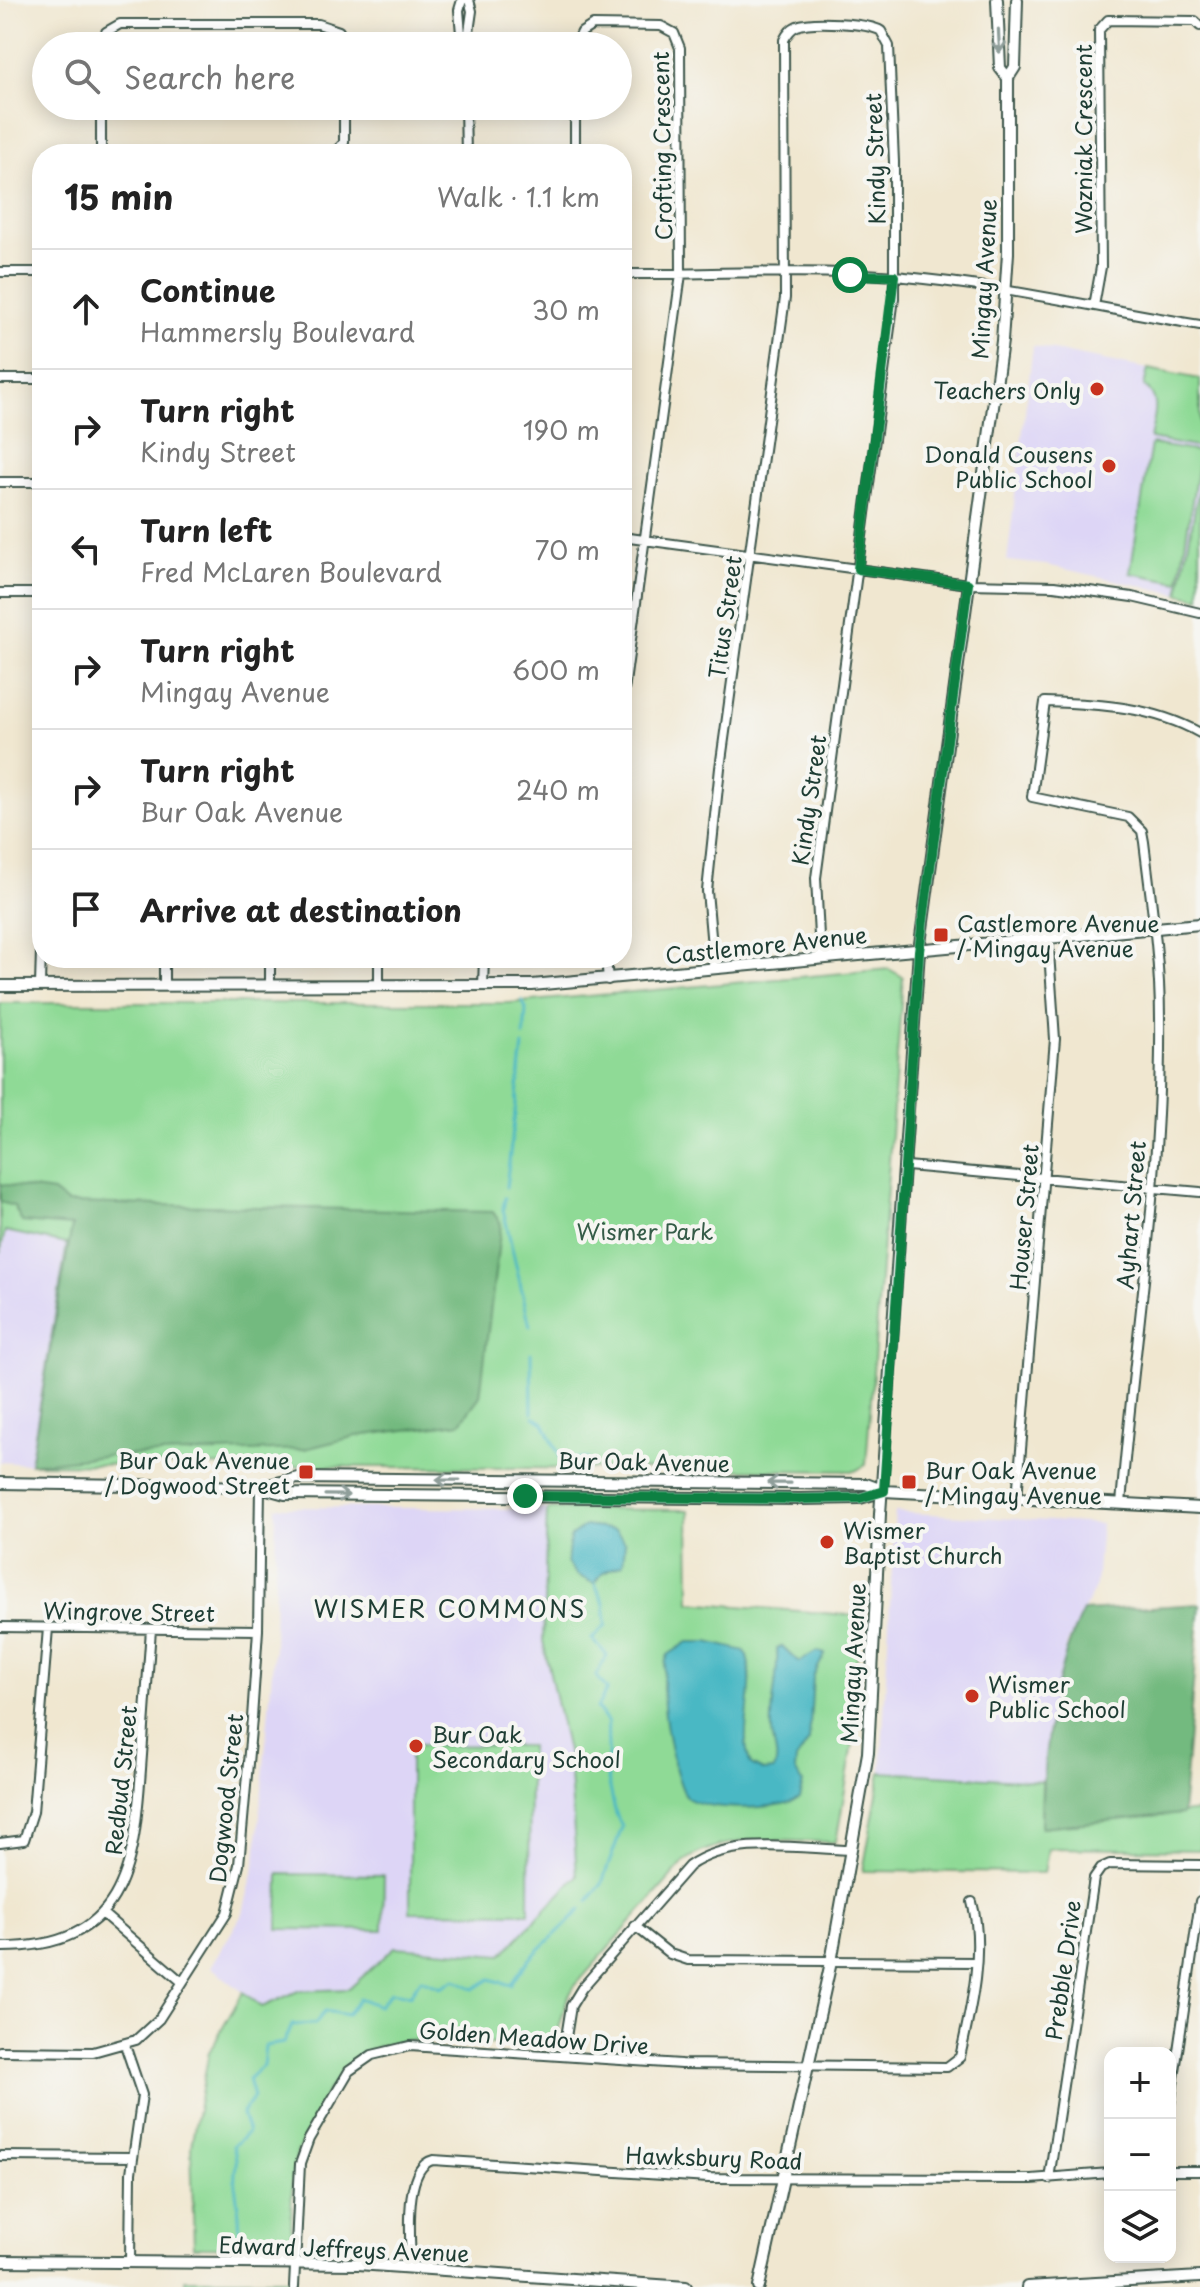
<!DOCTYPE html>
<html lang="en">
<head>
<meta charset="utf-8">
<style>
  :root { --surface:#fff; --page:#f2f2f2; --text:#222; --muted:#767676; --line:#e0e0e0 }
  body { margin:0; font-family:"Playpen Sans",sans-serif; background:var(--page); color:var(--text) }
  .controls { position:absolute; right:24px; bottom:24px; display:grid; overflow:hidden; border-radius:16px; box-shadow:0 4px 20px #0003 }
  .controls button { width:72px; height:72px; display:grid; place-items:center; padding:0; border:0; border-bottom:2px solid var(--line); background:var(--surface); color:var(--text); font:40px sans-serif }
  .stop { position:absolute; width:24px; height:24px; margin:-18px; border:6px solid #0b8043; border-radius:50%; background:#fff }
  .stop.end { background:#0b8043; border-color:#fff; box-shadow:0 2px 8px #0008 }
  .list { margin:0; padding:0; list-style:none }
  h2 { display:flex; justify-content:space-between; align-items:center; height:104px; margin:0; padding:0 32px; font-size:34px }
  h2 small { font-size:26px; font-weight:400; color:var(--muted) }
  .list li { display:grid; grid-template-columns:52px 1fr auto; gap:24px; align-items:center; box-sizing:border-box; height:120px; padding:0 32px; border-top:2px solid var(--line) }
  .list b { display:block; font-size:30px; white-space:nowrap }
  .list p { margin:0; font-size:26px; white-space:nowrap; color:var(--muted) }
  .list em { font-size:26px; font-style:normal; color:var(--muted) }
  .icon { flex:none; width:44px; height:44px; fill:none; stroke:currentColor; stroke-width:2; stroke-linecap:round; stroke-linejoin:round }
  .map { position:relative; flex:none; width:1200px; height:2287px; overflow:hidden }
  .search { position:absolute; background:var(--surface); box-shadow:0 4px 20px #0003; left:32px; top:32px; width:600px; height:88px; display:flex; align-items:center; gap:20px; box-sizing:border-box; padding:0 28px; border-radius:44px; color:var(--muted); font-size:30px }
  .panel { position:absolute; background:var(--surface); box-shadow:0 4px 20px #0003; left:32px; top:144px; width:600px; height:824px; border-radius:32px }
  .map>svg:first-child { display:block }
</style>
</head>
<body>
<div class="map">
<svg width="1200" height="2287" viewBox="0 0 1200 2287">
  <rect width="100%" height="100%" fill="#f6f6f2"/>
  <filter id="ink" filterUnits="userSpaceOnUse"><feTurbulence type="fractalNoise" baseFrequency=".0125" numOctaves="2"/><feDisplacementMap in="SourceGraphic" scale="16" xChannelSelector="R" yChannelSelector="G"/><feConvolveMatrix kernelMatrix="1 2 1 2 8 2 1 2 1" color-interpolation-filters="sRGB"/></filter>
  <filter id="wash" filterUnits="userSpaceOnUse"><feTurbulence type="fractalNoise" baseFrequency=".006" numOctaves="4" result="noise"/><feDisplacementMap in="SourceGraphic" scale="32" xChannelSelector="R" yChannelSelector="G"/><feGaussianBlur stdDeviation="1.8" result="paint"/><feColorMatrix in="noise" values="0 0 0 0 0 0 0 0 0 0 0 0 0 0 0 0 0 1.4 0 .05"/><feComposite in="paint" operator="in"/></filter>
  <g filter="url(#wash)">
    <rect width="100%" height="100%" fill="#f0e7d0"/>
    <path fill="#ddd5f6" d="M 1033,346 L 1148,369 L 1145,386 L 1153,391 L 1157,401 L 1150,439 L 1200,448 L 1200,483 L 1179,594 L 1046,565 L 1007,561 Z
      M 4,1231 L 67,1243 L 30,1464 L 0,1462 L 0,1254 Z
      M 276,1507 L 547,1509 L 543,1641 L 569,1761 L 577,1876 L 502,1955 L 395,1947 L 349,1989 L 298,1991 L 262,2007 L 211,1967 L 243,1913 L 256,1861 L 274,1648 Z
      M 895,1512 L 1101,1524 L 1096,1586 L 1067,1644 L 1042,1781 L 881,1772 Z"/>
    <path fill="#8fda96" stroke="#578c65" stroke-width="2" d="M 1148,369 L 1200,379 L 1200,448 L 1150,439 C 1153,420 1163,398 1144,386 Z
      M 1151,444 L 1200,452 L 1179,582 L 1130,573 Z
      M 1200,483 L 1200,598 L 1179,594 Z
      M 889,969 L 903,977 L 866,1465 L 855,1471 L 30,1464 L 67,1244 L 5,1231 L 0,1254 L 0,1003 L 509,1003 Z
      M 547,1509 L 689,1510 L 690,1602 L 859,1616 L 853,1744 L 837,1837 L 835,1842 C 785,1842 727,1832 685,1861 L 574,1987 L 567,1999 L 554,2047 L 407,2040 L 376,2047 L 354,2059 L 328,2090 L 297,2153 L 292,2176 L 291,2248 L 194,2247 L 191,2146 L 209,2052 L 243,1992 L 262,2007 L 298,1991 L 349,1989 L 395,1947 L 502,1955 L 577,1876 L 569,1761 L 543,1641 Z
      M 410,1745 L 530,1746 L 529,1913 L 410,1912 Z
      M 881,1772 L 1042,1781 L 1041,1827 L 1200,1811 L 1200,1850 L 1048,1848 L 1044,1873 L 863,1871 Z
      M 279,1874 L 384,1875 L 383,1930 L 278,1929 Z
      M 185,2279 L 289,2279 L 288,2287 L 185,2287 Z"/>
    <path fill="#73ba7f" stroke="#497c5a" stroke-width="2" d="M 0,1184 L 53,1192 L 67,1203 L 493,1212 L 501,1224 L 480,1396 L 460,1423 L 357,1436 L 305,1449 L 103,1456 L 30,1464 L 72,1226 L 22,1222 L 14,1206 L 0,1202 Z
      M 1200,1604 L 1182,1814 L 1041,1827 C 1042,1759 1052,1672 1083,1611 Z"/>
    <path fill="#4ab8c4" stroke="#347a7c" stroke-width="2" d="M 585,1526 L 615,1530 L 625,1542 L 623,1564 L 603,1572 L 595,1584 L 577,1575 L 567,1563 L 570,1537 Z
      M 688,1642 L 708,1642 L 745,1651 C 760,1687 736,1730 751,1765 L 763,1771 L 774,1770 C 780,1757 773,1746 772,1732 C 770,1704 779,1677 777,1648 L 782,1646 L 799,1662 L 817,1651 L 825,1654 L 813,1677 L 809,1741 L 796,1760 L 795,1770 L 803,1783 L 799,1798 C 780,1811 703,1811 686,1797 C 671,1768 655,1685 668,1655 Z"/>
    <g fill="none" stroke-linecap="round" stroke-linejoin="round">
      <path stroke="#4ab8c4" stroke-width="3" d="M 522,1000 L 526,1009 L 524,1036
        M 506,1187 L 523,1046
        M 505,1198 L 503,1209 L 530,1326
        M 531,1353 L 532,1413
        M 534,1417 L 544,1423 L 561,1459 L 588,1459
        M 588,1901 L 602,1883 L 622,1827 C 611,1807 613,1794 606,1772 C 611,1756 606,1740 608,1723 L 597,1708 L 607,1689 L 596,1676 L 607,1655 L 592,1639 L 606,1625 L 604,1603 L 595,1584
        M 239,2235 C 241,2218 237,2201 235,2184 C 233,2167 240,2167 233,2146 L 248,2132 L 242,2114 L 253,2097 L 248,2079 L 263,2066 L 265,2046 L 284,2043 L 292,2025 L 315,2024 L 325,2011 L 347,2015 L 359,1998 L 379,2006 L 391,1992 L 410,1995 L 421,1979 L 441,1987 L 455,1979 L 474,1989 L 490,1979 L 511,1985 C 526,1956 559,1934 581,1909"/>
    </g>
  </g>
  <g filter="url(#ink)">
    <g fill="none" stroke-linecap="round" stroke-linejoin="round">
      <defs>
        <path id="minor" d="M 462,0 L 459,10 L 462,46
          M 102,46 L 106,32 L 120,24 L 318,24 L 339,31 L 344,46
          M 467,46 L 472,11 L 469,0
          M 575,46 L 582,32 L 593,25 L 661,26 L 674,33 L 680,48 L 681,274 L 622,705
          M 101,106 L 101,154
          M 465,106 L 466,154
          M 575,106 L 575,154
          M 335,154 L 344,142 L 344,106
          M 0,272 L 42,272
          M 622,274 C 713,274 804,269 895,276 C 998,285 1098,308 1200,325
          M 1094,306 L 1101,267 L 1099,30 L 1108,20 L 1195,21 L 1200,26
          M 0,379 L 42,379
          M 0,482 L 42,482
          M 622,537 L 968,584 L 1054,586 L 1132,597 L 1200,613
          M 0,593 L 42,593
          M 379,958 L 379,985
          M 606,958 L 608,980
          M 714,969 L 707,891 L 720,768 L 785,298 L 784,40 C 787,34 790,29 797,26 C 811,20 869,23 881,31 L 889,46 L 894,162 L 894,298 L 816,878 L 820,956
          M 40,986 L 42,913
          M 164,986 L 164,958
          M 270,986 L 270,958
          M 483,986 L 484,958
          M 907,1166 L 1200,1192
          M 1017,1498 L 1055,1039 L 1048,938
          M 1121,1504 C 1134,1343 1162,1180 1160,1018 C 1160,960 1151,900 1144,842 L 1142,831 L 1128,817 L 1032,797 L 1045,702 C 1099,704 1152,706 1200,733
          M 0,1627 L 258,1630
          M 0,1843 L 24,1840 L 33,1812 L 48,1628
          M 102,1913 L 182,1982
          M 635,1926 L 670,1954 L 688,1960 L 975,1962
          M 0,1947 C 124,1948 134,1870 141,1769 C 144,1722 148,1676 151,1629
          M 125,2045 L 142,2095 L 131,2173 L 130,2262
          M 0,2051 L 93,2052 L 136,2040 L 159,2019 L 227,1913 L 239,1865 L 252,1718 L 258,1630 L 260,1487
          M 563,2056 L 571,2006 L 582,1988 L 689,1866 C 733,1835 800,1849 851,1850
          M 1170,2105 L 1200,1901
          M 0,2156 L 132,2157
          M 1170,2171 L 1200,2171
          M 1049,2179 L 1094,1878 L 1101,1868 L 1110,1864 L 1200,1865
          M 411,2268 C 411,2242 402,2168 433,2160 L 708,2178 L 1031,2179 L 1110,2173
          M 294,2287 L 300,2164 L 309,2139 L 349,2071 L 372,2055 L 410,2046 L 681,2064 L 947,2067 L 960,2057 C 971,2009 985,1949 972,1902"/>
        <path id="tertiary" d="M 997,0 L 1000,68 L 1008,78
          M 0,986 L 532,985 L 1200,924
          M 0,1483 L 260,1487 L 285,1494 L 800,1499 L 860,1498 L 884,1491 L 1200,1508
          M 260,1487 L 298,1478 L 866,1484 L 882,1490
          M 0,2261 L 358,2264 L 686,2287
          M 759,2287 L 831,1962 L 868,1753 L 880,1514 L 919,951 L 1002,341 L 1008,253 L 1008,78 L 1015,67 L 1017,0
          M 1027,2287 L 1200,2277"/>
      </defs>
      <use href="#minor" stroke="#3e564b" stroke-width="12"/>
      <use href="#tertiary" stroke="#3e564b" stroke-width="14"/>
      <use href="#minor" stroke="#fff" stroke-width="8"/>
      <use href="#tertiary" stroke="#fff" stroke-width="10"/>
    </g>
    <defs><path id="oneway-shaft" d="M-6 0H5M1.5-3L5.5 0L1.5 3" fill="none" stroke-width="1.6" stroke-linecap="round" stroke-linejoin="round" transform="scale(2)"/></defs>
    <g stroke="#8f9e9a">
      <use href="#oneway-shaft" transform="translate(999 41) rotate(87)"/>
      <use href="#oneway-shaft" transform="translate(448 1480) rotate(-179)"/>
      <use href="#oneway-shaft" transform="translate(779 1483) rotate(-179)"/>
      <use href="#oneway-shaft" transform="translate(337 1495) rotate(1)"/>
    </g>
  </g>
  <g fill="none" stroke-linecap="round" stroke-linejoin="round" filter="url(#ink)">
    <path stroke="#0b8043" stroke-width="10" d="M 525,1496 L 800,1499 L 860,1498 L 884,1491 L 919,951 L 968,584 L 858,569 L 894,276 L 850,275"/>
  </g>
  <g fill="#c8321e" stroke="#f6f6f2" stroke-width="3">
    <circle cx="1097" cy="389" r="8"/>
    <circle cx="1109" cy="466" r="8"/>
    <rect x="933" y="927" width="16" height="16" rx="4"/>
    <rect x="298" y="1464" width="16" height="16" rx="4"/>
    <rect x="901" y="1474" width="16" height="16" rx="4"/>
    <circle cx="827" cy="1542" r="8"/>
    <circle cx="972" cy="1696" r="8"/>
    <circle cx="416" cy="1746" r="8"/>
  </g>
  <g text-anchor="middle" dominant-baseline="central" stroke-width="8" stroke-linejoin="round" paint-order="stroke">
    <g font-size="22" fill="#1f3d34" stroke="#f6f6f2">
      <text transform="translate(1082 139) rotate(-90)">Wozniak Crescent</text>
      <text transform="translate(661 146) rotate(-91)">Crofting Crescent</text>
      <text transform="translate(874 159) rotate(-92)">Kindy Street</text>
      <text transform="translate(983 279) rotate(-87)">Mingay Avenue</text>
      <text transform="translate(724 617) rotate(-82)">Titus Street</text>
      <text transform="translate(808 800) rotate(-82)">Kindy Street</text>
      <text transform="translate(766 944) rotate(-6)">Castlemore Avenue</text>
      <text transform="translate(1130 1215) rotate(-85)">Ayhart Street</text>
      <text transform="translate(1023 1217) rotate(-85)">Houser Street</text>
      <text transform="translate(644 1461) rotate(1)">Bur Oak Avenue</text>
      <text transform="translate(129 1611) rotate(1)">Wingrove Street</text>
      <text transform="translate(852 1663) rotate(-87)">Mingay Avenue</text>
      <text transform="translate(120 1780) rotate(-84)">Redbud Street</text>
      <text transform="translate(225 1798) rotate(-84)">Dogwood Street</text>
      <text transform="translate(1062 1970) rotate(-82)">Prebble Drive</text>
      <text transform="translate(534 2037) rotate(4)">Golden Meadow Drive</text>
      <text transform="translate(714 2157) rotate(2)">Hawksbury Road</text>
      <text transform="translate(344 2248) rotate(2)">Edward Jeffreys Avenue</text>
    </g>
    <g font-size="22" fill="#1f3d34" stroke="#f6f6f2" text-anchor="start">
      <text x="1081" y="389" text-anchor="end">Teachers Only</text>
      <text x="1093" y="453" text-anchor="end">Donald Cousens<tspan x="1093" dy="25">Public School</tspan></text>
      <text x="957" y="922">Castlemore Avenue<tspan x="957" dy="25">/ Mingay Avenue</tspan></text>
      <text x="290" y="1459" text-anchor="end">Bur Oak Avenue<tspan x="290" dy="25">/ Dogwood Street</tspan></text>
      <text x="925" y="1469">Bur Oak Avenue<tspan x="925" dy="25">/ Mingay Avenue</tspan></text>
      <text x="843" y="1529">Wismer<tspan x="843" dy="25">Baptist Church</tspan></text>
      <text x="988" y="1683">Wismer<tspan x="988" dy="25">Public School</tspan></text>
      <text x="432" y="1733">Bur Oak<tspan x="432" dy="25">Secondary School</tspan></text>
    </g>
    <g font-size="22" fill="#355c48" stroke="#f6f6f2">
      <text x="645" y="1230">Wismer Park</text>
    </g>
    <g font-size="24" letter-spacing="2" fill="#1f3d34" stroke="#f6f6f2">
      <text x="450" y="1608">WISMER COMMONS</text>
    </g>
  </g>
</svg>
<div class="controls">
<button>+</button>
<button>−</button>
<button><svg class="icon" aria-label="layers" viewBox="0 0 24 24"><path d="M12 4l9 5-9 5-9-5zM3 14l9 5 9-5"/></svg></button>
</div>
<div class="stop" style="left:850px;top:275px"></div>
<div class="stop end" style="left:525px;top:1496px"></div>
<div class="search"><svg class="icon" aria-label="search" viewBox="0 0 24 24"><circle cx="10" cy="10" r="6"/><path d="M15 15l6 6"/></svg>Search here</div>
<section class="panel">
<h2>15 min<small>Walk · 1.1 km</small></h2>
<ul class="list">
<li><svg class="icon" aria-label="ahead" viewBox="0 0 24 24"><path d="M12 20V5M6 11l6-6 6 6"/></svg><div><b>Continue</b><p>Hammersly Boulevard</p></div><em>30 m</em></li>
<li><svg class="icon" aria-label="right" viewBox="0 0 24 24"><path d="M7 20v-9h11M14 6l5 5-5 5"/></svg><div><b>Turn right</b><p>Kindy Street</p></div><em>190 m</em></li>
<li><svg class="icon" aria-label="left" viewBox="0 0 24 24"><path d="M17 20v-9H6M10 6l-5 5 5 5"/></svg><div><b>Turn left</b><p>Fred McLaren Boulevard</p></div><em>70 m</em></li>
<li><svg class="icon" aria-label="right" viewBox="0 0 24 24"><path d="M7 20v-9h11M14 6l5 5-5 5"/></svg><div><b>Turn right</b><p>Mingay Avenue</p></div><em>600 m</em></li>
<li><svg class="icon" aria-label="right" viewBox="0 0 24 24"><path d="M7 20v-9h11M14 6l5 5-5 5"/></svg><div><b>Turn right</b><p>Bur Oak Avenue</p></div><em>240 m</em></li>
<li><svg class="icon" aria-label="arrive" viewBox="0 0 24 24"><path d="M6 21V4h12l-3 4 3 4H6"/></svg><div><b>Arrive at destination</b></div></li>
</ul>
</section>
</div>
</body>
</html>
